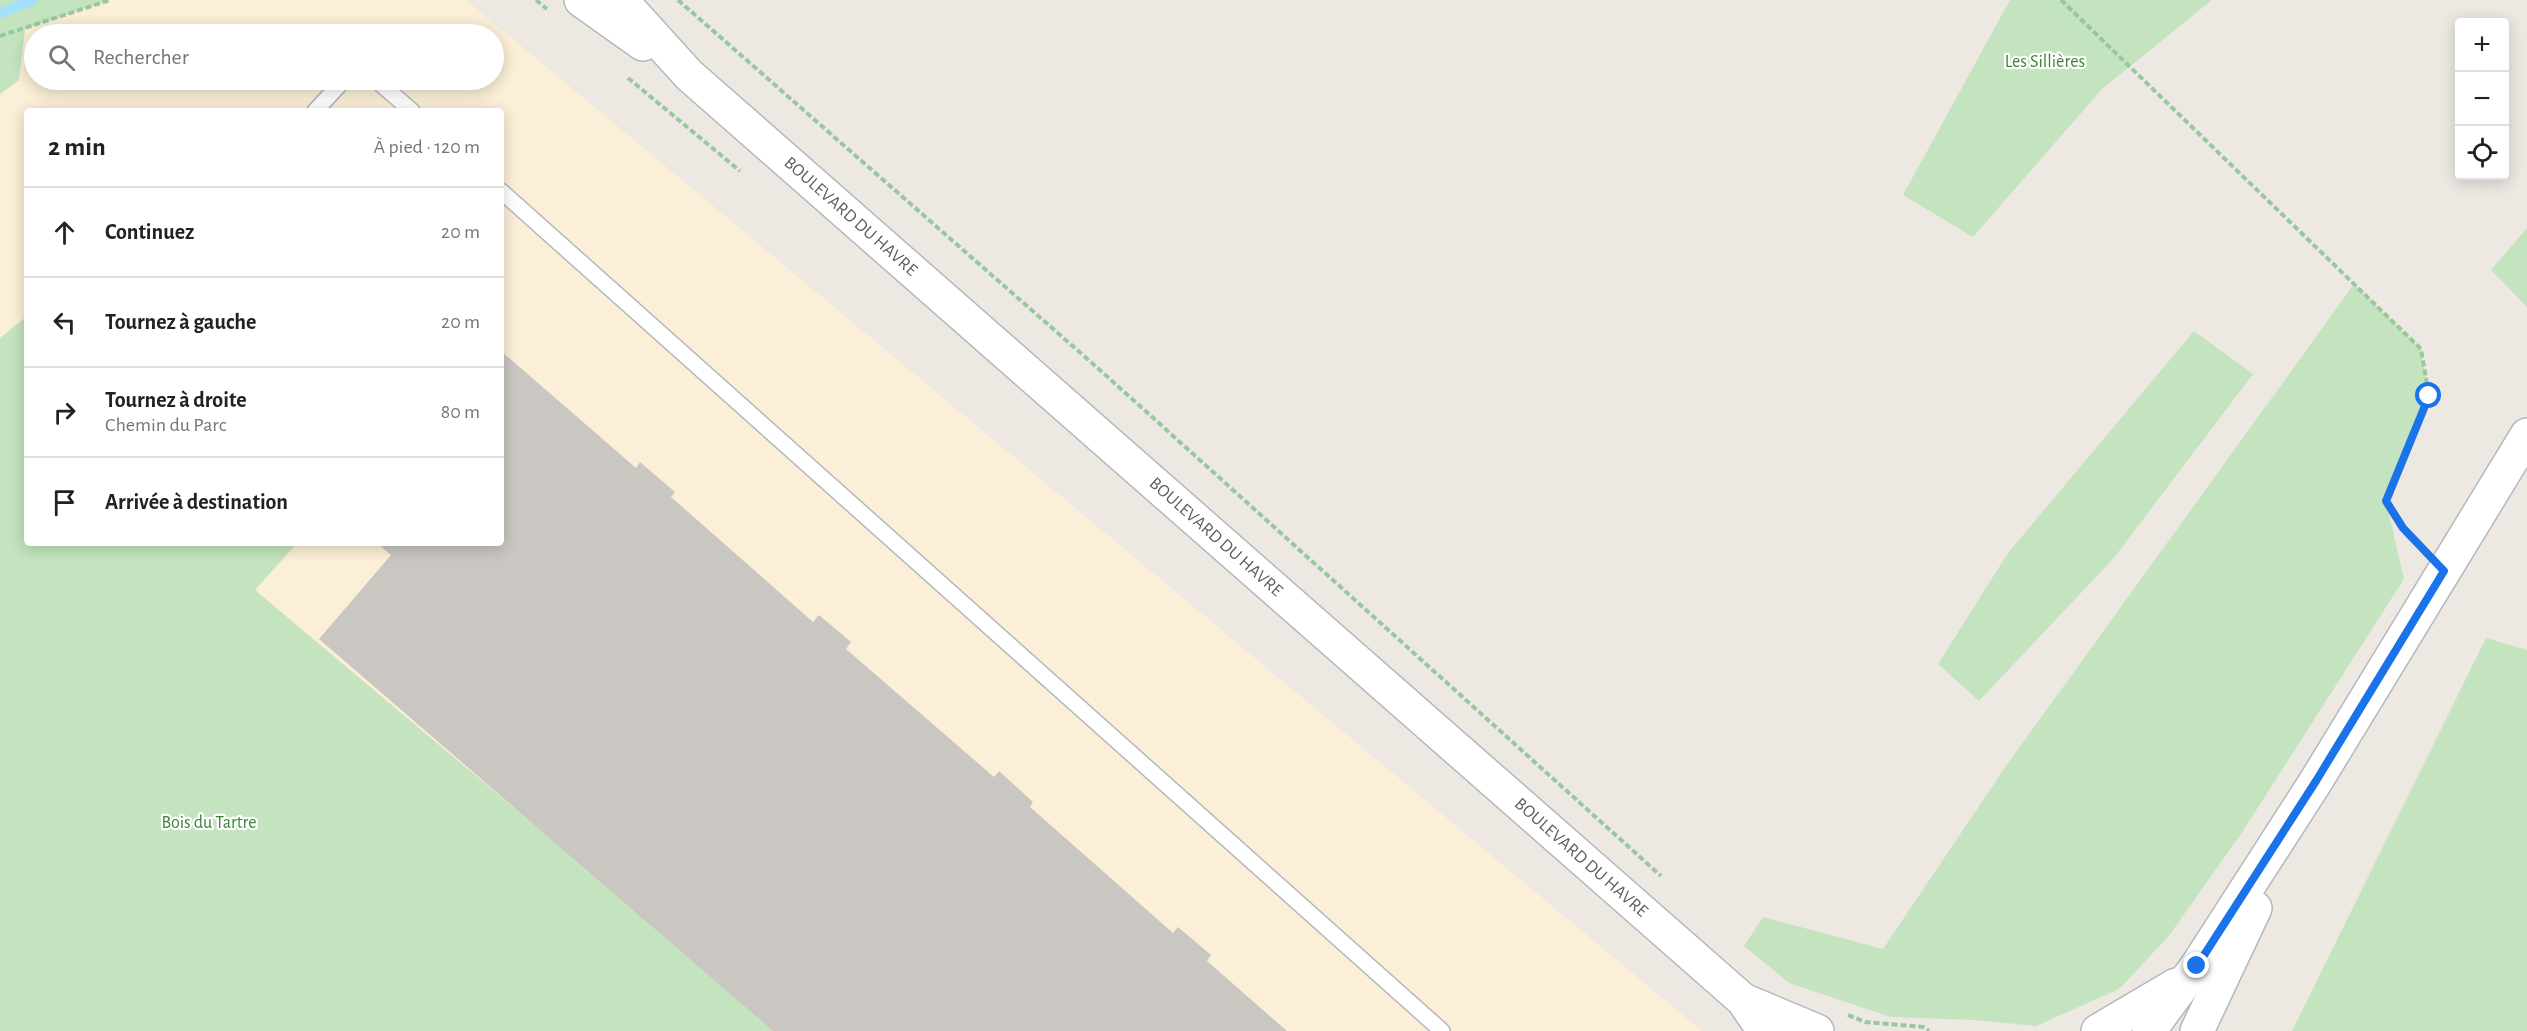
<!DOCTYPE html>
<html lang="fr">
<head>
<meta charset="utf-8">
<style>
  :root { --surface:#fff; --page:#f6f6f6; --text:#222; --muted:#767676; --line:#e0e0e0 }
  body { margin:0; font-family:"Alegreya Sans",sans-serif; background:var(--page); color:var(--text) }
  .controls { position:absolute; right:18px; top:18px; display:grid; overflow:hidden; border-radius:6px; box-shadow:0 3px 15px #0003 }
  .controls button { width:54px; height:54px; display:grid; place-items:center; padding:0; border:0; border-bottom:2px solid var(--line); background:var(--surface); color:var(--text); font:30px sans-serif }
  .stop { position:absolute; width:18px; height:18px; margin:-14px; border:4px solid #1a73e8; border-radius:50%; background:#fff }
  .stop.end { background:#1a73e8; border-color:#fff; box-shadow:0 2px 6px #0008 }
  .list { margin:0; padding:0; list-style:none }
  h2 { display:flex; justify-content:space-between; align-items:center; height:78px; margin:0; padding:0 24px; font-size:26px }
  h2 small { font-size:20px; font-weight:400; color:var(--muted) }
  .list li { display:grid; grid-template-columns:39px 1fr auto; gap:18px; align-items:center; box-sizing:border-box; height:90px; padding:0 24px; border-top:2px solid var(--line) }
  .list b { display:block; font-size:22px; white-space:nowrap }
  .list p { margin:0; font-size:20px; white-space:nowrap; color:var(--muted) }
  .list em { font-size:20px; font-style:normal; color:var(--muted) }
  .icon { flex:none; width:33px; height:33px; fill:none; stroke:currentColor; stroke-width:2; stroke-linecap:round; stroke-linejoin:round }
  .map { position:relative; flex:none; width:2527px; height:1031px; overflow:hidden }
  .search { position:absolute; background:var(--surface); box-shadow:0 3px 15px #0003; left:24px; top:24px; width:480px; height:66px; display:flex; align-items:center; gap:15px; box-sizing:border-box; padding:0 21px; border-radius:33px; color:var(--muted); font-size:22px }
  .panel { position:absolute; background:var(--surface); box-shadow:0 3px 15px #0003; left:24px; top:108px; width:480px; height:438px; border-radius:6px }
  .map>svg:first-child { display:block }
</style>
</head>
<body>
<div class="map">
<svg width="2527" height="1031" viewBox="0 0 2527 1031">
  <rect width="100%" height="100%" fill="#ede9e2"/>
  <path fill="#fcefd7" fill-rule="evenodd" d="M 110,0 L 466,0 L 1702,1031 L 773,1031 L 576,860 L 255,590 L 297,543 L 501,543 L 501,111 L 27,111 L 27,318 L 0,338 L 0,94 L 19,80 L 25,29 ZM 34,34 L 494,34 L 494,80 L 34,80 Z"/>
  <path fill="#c3e4be" d="M 0,0 L 110,0 L 25,29 L 19,80 L 0,94 Z
    M 2010,0 L 2212,0 L 2102,89 L 1973,237 L 1903,195 Z
    M 2527,228 L 2527,307 L 2491,270 Z
    M 2354,284 L 2421,349 L 2429,396 L 2386,501 L 2404,579 L 2241,834 L 2168,937 L 2119,989 L 2036,1026 L 1974,1020 L 1891,1017 L 1789,983 L 1744,946 L 1763,917 L 1883,949 L 2006,766 Z
    M 26,317 L 27,543 L 297,543 L 255,590 L 576,860 L 773,1031 L 0,1031 L 0,338 Z
    M 2194,331 L 2253,374 L 2113,559 L 1979,701 L 1938,664 L 2008,553 Z
    M 2486,638 L 2527,650 L 2527,1031 L 2292,1031 Z"/>
  <g fill="none" stroke-linecap="round" stroke-linejoin="round">
    <path stroke="#a2e0fc" stroke-width="10" d="M 0,13 L 33,0"/>
  </g>
  <path fill="#cac6c1" d="M 501,351 L 636,468 L 640,462 L 675,492 L 671,497 L 813,622 L 819,615 L 851,642 L 846,649 L 994,777 L 999,771 L 1033,802 L 1030,807 L 1173,933 L 1178,927 L 1211,955 L 1207,961 L 1287,1031 L 773,1031 L 319,639 L 391,555 L 377,543 L 501,543 Z"/>
  <g fill="none" stroke-linecap="round" stroke-linejoin="round">
    <defs>
      <path id="service" d="M 376,80 L 412,111
        M 315,111 L 344,80
        M 501,191 L 1442,1031"/>
      <g id="secondary">
        <path d="M 581,0 L 643,44"/>
        <path id="s1" d="M 621,0 L 689,75 L 1743,1000 L 1764,1031"/>
        <path d="M 1743,1000 L 1817,1031"/>
        <path d="M 2098,1031 L 2176,985"/>
        <path d="M 2149,1031 L 2197,966 L 2316,781 L 2527,435"/>
        <path d="M 2197,1031 L 2255,908"/>
      </g>
    </defs>
    <use href="#service" stroke="#b4b8bc" stroke-width="18"/>
    <use href="#secondary" stroke="#b3b8bc" stroke-width="36"/>
    <path stroke="#99c7a0" stroke-width="4" stroke-dasharray="6 3" stroke-linecap="butt" d="M 536,0 L 547,9
      M 678,0 L 1100,370 L 1661,876
      M 2061,0 L 2421,349 L 2429,396 L 2386,501 L 2403,528 L 2418,544
      M 0,36 L 110,0
      M 628,78 L 740,171
      M 1848,1015 L 1865,1022 L 1923,1027 L 1929,1031"/>
    <use href="#service" stroke="#fff" stroke-width="15"/>
    <use href="#secondary" stroke="#fff" stroke-width="33"/>
  </g>
  <g fill="none" stroke-linecap="round" stroke-linejoin="round">
    <path stroke="#1a73e8" stroke-width="8" d="M 2197,966 L 2316,781 L 2444,571 L 2403,528 L 2386,501 L 2429,396"/>
  </g>
  <g text-anchor="middle" dominant-baseline="central" stroke-width="4.5" stroke-linejoin="round" paint-order="stroke">
    <g font-size="18" fill="#3d8438" stroke="#fff">
      <text x="2045" y="62">Les Sillières</text>
      <text x="209" y="823">Bois du Tartre</text>
    </g>
    <g font-size="18" fill="#5a5f62" stroke="#fff">
      <text stroke="none"><textPath href="#s1" startOffset="316">BOULEVARD DU HAVRE</textPath></text>
      <text stroke="none"><textPath href="#s1" startOffset="802">BOULEVARD DU HAVRE</textPath></text>
      <text stroke="none"><textPath href="#s1" startOffset="1288">BOULEVARD DU HAVRE</textPath></text>
    </g>
  </g>
</svg>
<div class="controls">
<button>+</button>
<button>−</button>
<button><svg class="icon" aria-label="locate" viewBox="0 0 24 24"><circle cx="12" cy="12" r="6"/><path d="M12 2v4M12 18v4M2 12h4M18 12h4"/></svg></button>
</div>
<div class="stop" style="left:2429px;top:396px"></div>
<div class="stop end" style="left:2197px;top:966px"></div>
<div class="search"><svg class="icon" aria-label="search" viewBox="0 0 24 24"><circle cx="10" cy="10" r="6"/><path d="M15 15l6 6"/></svg>Rechercher</div>
<section class="panel">
<h2>2 min<small>À pied · 120 m</small></h2>
<ul class="list">
<li><svg class="icon" aria-label="ahead" viewBox="0 0 24 24"><path d="M12 20V5M6 11l6-6 6 6"/></svg><div><b>Continuez</b></div><em>20 m</em></li>
<li><svg class="icon" aria-label="left" viewBox="0 0 24 24"><path d="M17 20v-9H6M10 6l-5 5 5 5"/></svg><div><b>Tournez à gauche</b></div><em>20 m</em></li>
<li><svg class="icon" aria-label="right" viewBox="0 0 24 24"><path d="M7 20v-9h11M14 6l5 5-5 5"/></svg><div><b>Tournez à droite</b><p>Chemin du Parc</p></div><em>80 m</em></li>
<li><svg class="icon" aria-label="arrive" viewBox="0 0 24 24"><path d="M6 21V4h12l-3 4 3 4H6"/></svg><div><b>Arrivée à destination</b></div></li>
</ul>
</section>
</div>
</body>
</html>
